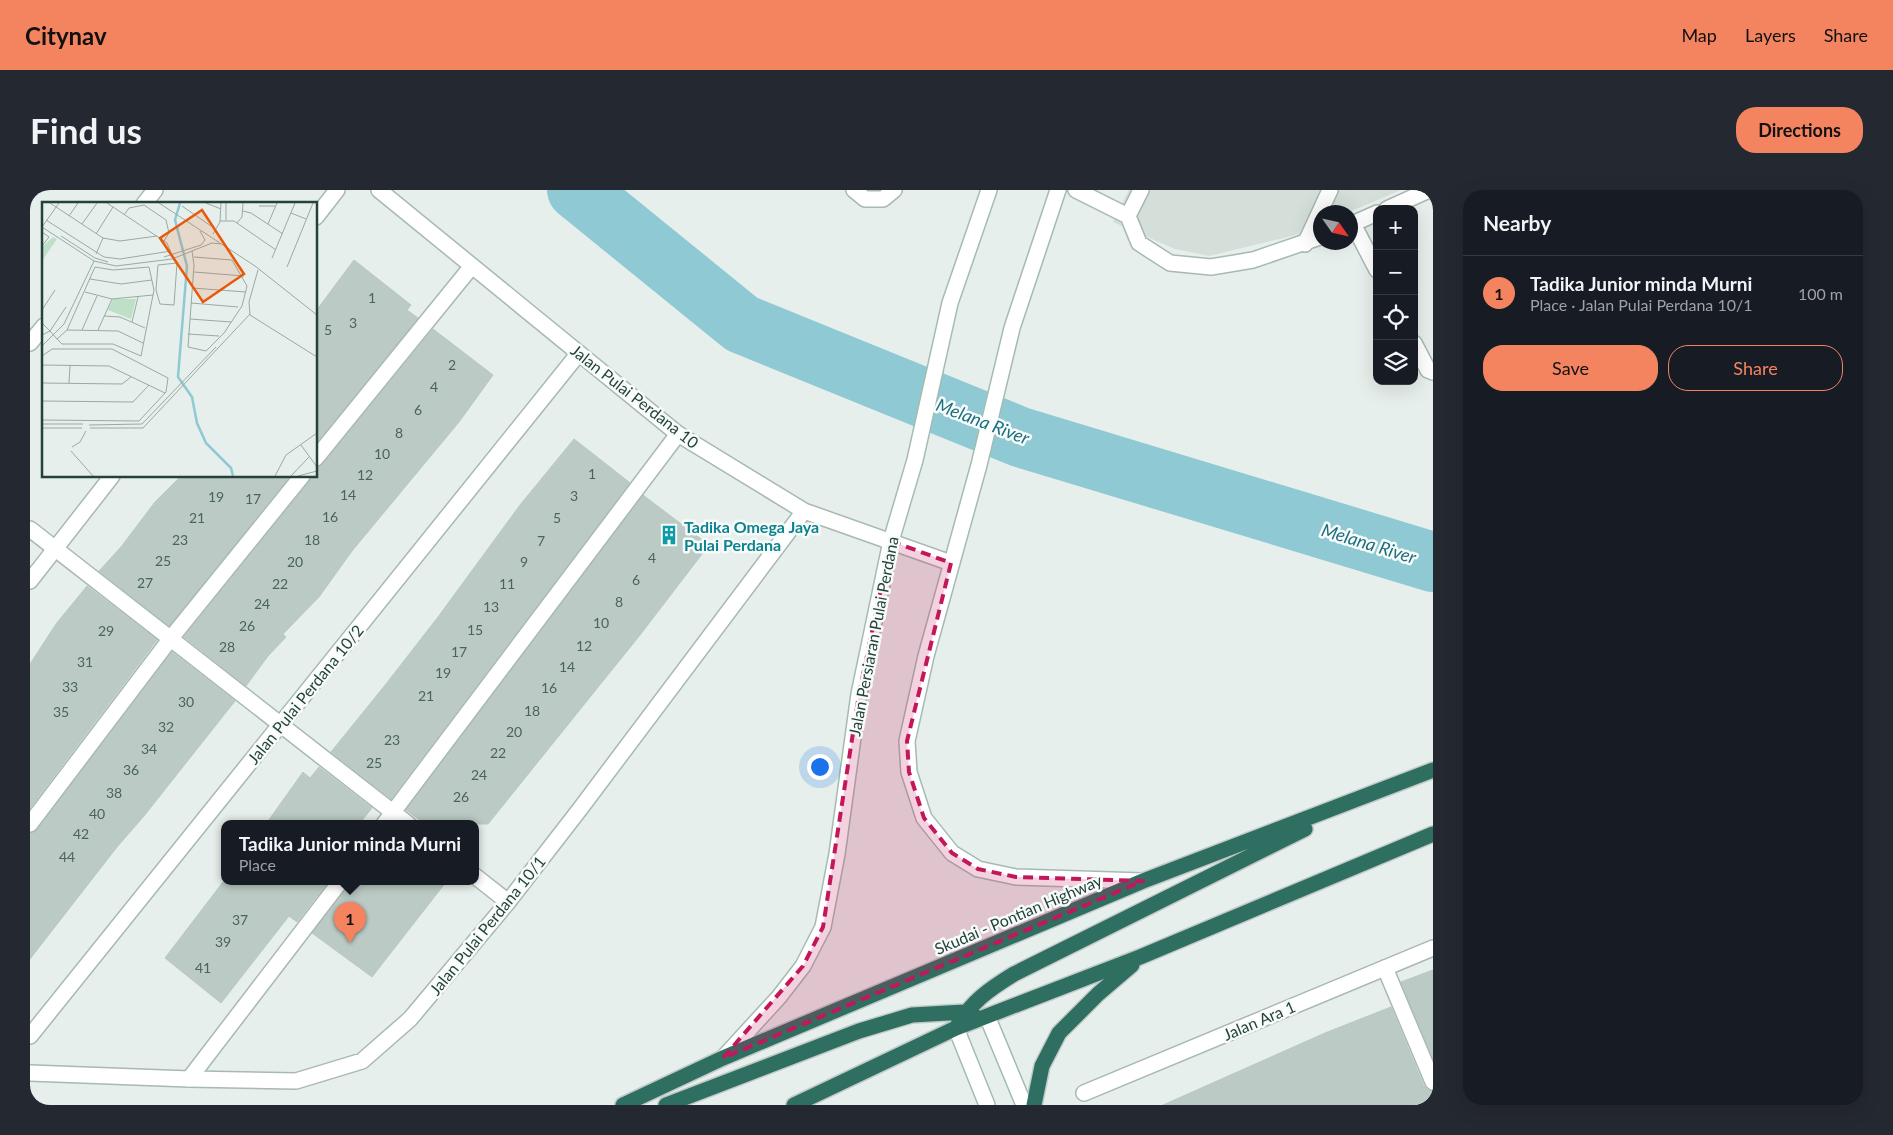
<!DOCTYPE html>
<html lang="en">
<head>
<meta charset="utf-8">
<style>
  :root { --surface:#171b24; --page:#242831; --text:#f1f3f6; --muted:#9ea1a6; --line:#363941; --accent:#f4845f }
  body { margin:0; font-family:Lato,sans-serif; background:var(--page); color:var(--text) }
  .controls { position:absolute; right:15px; top:15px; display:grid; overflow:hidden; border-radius:10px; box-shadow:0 5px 20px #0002 }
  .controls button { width:45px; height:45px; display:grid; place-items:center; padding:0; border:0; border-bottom:1px solid var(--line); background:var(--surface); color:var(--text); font:25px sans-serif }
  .compass { position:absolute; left:1283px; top:15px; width:45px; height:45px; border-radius:50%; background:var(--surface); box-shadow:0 5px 20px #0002; rotate:124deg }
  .you { position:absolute; left:789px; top:576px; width:18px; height:18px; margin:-12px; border:4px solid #fff; border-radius:50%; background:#1a73e8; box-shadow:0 0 0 8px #1a73e833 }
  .badge { display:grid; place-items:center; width:32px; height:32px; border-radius:50%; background:var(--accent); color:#111; font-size:16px; font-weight:700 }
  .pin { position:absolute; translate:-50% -41px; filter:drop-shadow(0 1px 2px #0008) }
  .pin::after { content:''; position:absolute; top:26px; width:18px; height:15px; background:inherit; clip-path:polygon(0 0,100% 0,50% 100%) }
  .popup { position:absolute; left:191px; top:630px; width:258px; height:65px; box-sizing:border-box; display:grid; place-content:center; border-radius:10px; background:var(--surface); filter:drop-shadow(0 1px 4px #0005); font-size:16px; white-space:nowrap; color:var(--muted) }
  .popup b { font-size:19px; color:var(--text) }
  .popup::after { content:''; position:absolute; left:50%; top:100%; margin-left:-10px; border:10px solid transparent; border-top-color:var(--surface) }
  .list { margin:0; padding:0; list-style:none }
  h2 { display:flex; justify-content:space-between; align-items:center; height:65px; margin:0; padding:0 20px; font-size:21px }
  h2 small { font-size:16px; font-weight:400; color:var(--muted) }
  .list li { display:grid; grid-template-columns:32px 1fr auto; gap:15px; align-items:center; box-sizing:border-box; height:75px; padding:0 20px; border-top:1px solid var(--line) }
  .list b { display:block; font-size:19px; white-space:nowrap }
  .list p { margin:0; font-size:16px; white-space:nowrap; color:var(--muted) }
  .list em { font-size:16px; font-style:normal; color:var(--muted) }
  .actions { display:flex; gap:10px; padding:15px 20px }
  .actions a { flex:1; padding:11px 0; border:1px solid var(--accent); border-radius:20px; text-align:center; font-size:18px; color:var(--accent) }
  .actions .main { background:var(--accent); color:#111 }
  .icon { flex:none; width:28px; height:28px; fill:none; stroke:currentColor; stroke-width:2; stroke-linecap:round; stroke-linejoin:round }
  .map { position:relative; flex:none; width:1403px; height:915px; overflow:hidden; border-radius:20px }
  header { display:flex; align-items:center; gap:30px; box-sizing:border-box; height:70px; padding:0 25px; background:var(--accent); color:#111 }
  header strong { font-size:24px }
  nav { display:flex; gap:28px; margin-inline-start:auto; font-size:18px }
  .intro { display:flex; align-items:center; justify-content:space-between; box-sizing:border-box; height:120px; padding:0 30px }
  h1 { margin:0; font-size:35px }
  .button { padding:12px 22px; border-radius:20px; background:var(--accent); color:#111; font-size:18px; font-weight:700 }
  main { display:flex; gap:30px; padding:0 30px }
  aside { flex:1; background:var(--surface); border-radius:20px; box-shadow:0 5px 20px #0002 }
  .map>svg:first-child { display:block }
</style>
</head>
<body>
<header>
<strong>Citynav</strong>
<nav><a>Map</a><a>Layers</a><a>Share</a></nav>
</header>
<div class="intro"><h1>Find us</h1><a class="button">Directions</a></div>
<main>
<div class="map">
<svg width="1403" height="915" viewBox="0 0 1403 915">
  <rect width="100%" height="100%" fill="#e6efeb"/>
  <path fill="#d4dfda" d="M 1099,0 L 1371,0 L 1319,22 L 1290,22 L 1290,35 L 1270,44 L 1179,66 L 1145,59 L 1083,32 Z"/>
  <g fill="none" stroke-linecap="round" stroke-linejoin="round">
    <path stroke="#8ec9d4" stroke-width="60" d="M 547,0 L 712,134 L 990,247 L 1403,372"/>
  </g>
  <path fill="#bbcac4" stroke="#b8c9c2" d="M 324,70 L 381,115 L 377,120 L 388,128 L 286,253 L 286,121 Z
    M 403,139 L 463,185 L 429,232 L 322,361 L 289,407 L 253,444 L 256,447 L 238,466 L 216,496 L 154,447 L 279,292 L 281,286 L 286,286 L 286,277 L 293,274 Z
    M 544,249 L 599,292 L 599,294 L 361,609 L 301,562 L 356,494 L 408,427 L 490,315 Z
    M 151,286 L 260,286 L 139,436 L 69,381 L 91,357 L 125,312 Z
    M 613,305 L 679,355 L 610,445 L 458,634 L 395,634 L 376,620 Z
    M 57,396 L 127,450 L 0,618 L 0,474 L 26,434 Z
    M 142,462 L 205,511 L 114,626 L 87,657 L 0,769 L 0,643 L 7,640 Z
    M 289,577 L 342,618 L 329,634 L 236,634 L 273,582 L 280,588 Z
    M 193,692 L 298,692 L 267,732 L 259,726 L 191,813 L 135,768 Z
    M 319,692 L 416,692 L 342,787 L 282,743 L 317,698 Z
    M 1403,780 L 1403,868 L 1371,792 Z
    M 1361,817 L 1394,896 L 1398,900 L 1403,901 L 1403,915 L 1133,915 L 1295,843 Z"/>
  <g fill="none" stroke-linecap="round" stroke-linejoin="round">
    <defs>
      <path id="lane" d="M 114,14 L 125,0
        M 1275,54 L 1300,0
        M 0,153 L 14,136
        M 286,268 L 442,76
        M 0,339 L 378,634
        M 0,634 L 141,448 L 272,286
        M 354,634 L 648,244
        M 445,686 L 478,712
        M 1355,778 L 1403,892
        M 159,889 L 310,692"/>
      <path id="street" d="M 349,0 L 648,244 L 774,321 L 921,373
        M 824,0 L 835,9 L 853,9 L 864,0
        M 1046,0 L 1098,26
        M 1357,19 L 1399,0
        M 1098,26 L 1109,53 L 1140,73 L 1181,77 L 1223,70 L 1290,47
        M 1098,26 L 1111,0
        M 286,27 L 307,0
        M 1323,34 L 1347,80
        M 1320,35 L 1347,23
        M 1384,153 L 1398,180 L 1403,182
        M 0,391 L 82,286
        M 0,846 L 549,163
        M 0,883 L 159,889 L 266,891 L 332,871 L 380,829 L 478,712 L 550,619 L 774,321
        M 1054,903 L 1403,758"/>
      <path id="secondary" d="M 1028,0 L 982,138 L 949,275 L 896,466 L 877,551 L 879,582 L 894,628 L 922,663 L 948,679 L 986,687 L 1113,691
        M 957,826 L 994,915
        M 926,838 L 957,915
        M 693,868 L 749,807 L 773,776 L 793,737 L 807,664 L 829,504 L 861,351 L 885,270 L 920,113 L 959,0"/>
      <path id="highway" d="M 926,838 C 941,812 958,800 984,784 L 1275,639
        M 593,915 L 693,868 L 1113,691 L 1403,580
        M 636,915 L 829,841 L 882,825 L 935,822 L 943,824
        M 764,915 L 926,838 L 1110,767 L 1403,644
        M 1004,915 L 1012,876 L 1029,843 L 1068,804 L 1102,775"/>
    </defs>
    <use href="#lane" stroke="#a8b8b2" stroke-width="18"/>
    <use href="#street" stroke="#a8b8b2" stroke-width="18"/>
    <use href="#secondary" stroke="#a4bbb3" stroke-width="18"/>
    <use href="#highway" stroke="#c2cac8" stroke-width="18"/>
    <use href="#lane" stroke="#fff" stroke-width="15"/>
    <use href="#street" stroke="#fff" stroke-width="15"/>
    <use href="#secondary" stroke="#fff" stroke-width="15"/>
    <use href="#highway" stroke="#2f6f62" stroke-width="15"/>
  </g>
  <path fill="#c2185b" fill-opacity="0.2" stroke="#c2185b" stroke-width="4" stroke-dasharray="10 6" stroke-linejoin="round" d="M 861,351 L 921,373 L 877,551 L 879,582 L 894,628 L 922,663 L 948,679 L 986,687 L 1113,691 L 693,868 L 773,776 L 793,737 L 829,504 Z"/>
  <defs>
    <symbol id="building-bare" viewBox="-9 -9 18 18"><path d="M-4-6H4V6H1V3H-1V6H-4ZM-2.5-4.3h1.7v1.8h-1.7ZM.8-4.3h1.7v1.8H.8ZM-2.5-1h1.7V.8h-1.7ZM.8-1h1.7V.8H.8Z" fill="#0f9aa8" stroke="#f7fbf9" stroke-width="2.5" paint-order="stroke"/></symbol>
  </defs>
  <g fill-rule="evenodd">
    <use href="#building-bare" x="625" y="331" width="28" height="28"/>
  </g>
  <g text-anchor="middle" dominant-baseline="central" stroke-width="5" stroke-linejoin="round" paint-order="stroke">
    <g font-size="14" fill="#4a645c">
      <text x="342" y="107">1</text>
      <text x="323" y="132">3</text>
      <text x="298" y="139">5</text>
      <text x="422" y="174">2</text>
      <text x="404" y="196">4</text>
      <text x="388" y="219">6</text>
      <text x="369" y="242">8</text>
      <text x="352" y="263">10</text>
      <text x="562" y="283">1</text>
      <text x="335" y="284">12</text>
      <text x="318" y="304">14</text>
      <text x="544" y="305">3</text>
      <text x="186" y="306">19</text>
      <text x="223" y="308">17</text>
      <text x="300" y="326">16</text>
      <text x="167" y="327">21</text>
      <text x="527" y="327">5</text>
      <text x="150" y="349">23</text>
      <text x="282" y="349">18</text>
      <text x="511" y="350">7</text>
      <text x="622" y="367">4</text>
      <text x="133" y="370">25</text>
      <text x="265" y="371">20</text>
      <text x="494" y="371">9</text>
      <text x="606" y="389">6</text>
      <text x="115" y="392">27</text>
      <text x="250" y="393">22</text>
      <text x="477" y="393">11</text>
      <text x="589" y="411">8</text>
      <text x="232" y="413">24</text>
      <text x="461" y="416">13</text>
      <text x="571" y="432">10</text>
      <text x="217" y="435">26</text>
      <text x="445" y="439">15</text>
      <text x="76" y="440">29</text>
      <text x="554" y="455">12</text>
      <text x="197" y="456">28</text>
      <text x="429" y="461">17</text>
      <text x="55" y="471">31</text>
      <text x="537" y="476">14</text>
      <text x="413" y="482">19</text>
      <text x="40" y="496">33</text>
      <text x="519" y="497">16</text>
      <text x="396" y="505">21</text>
      <text x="156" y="511">30</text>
      <text x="502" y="520">18</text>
      <text x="31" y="521">35</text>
      <text x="136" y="536">32</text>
      <text x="484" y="541">20</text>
      <text x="362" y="549">23</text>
      <text x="119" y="558">34</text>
      <text x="468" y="562">22</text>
      <text x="344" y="572">25</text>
      <text x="101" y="579">36</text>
      <text x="449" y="584">24</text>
      <text x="84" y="602">38</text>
      <text x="431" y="606">26</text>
      <text x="67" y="623">40</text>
      <text x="51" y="643">42</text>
      <text x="37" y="666">44</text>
      <text x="210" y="729">37</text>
      <text x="193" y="751">39</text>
      <text x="173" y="777">41</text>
    </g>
    <g font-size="16" fill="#24423a" stroke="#f7fbf9">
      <text transform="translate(605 206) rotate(38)">Jalan Pulai Perdana 10</text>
      <text transform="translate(843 446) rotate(-79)">Jalan Persiaran Pulai Perdana</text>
      <text transform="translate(275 504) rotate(-51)">Jalan Pulai Perdana 10/2</text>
      <text transform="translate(988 724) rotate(-23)">Skudai - Pontian Highway</text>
      <text transform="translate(457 735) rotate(-51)">Jalan Pulai Perdana 10/1</text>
      <text transform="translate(1229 830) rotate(-23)">Jalan Ara 1</text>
    </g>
    <g font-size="16" font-weight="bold" fill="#0d838f" stroke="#f7fbf9" text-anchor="start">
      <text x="654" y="336">Tadika Omega Jaya<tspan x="654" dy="18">Pulai Perdana</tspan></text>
    </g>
    <g font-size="18" font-style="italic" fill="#1c6f80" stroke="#f7fbf9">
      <text transform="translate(953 231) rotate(21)">Melana River</text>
      <text transform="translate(1339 353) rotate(17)">Melana River</text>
    </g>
  </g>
  <g transform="translate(12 12)">
    <rect width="275" height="275" fill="#e6efeb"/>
    <path d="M 11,35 L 15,37 L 0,59 L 0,45 ZM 71,97 L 94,97 L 89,117 L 66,108 Z" fill="#bfe0c8"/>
    <path fill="none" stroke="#8ec9d4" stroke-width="2.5" d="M 138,1 L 133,18 L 145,64 L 136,175 L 150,195 L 155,221 L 164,241 L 189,266 L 191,274"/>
    <path fill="none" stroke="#98aaa4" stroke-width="1" d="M 8,1 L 61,36 L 78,39 L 115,34M 65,1 L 125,41 L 129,51M 117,1 L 213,64 L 275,113M 164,1 L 179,7M 140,4 L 169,24M 217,4 L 233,4M 201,9 L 209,11 L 241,32M 249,11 L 264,17M 82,13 L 87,6 L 102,3 L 124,18 L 127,31 L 122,39M 27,14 L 36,1M 4,18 L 62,55 L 78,57 L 129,49M 184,18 L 184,1M 178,19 L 192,19 L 234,48M 195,21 L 200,15 L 201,1M 40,22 L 55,1M 226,22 L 235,1M 0,25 L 17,1M 0,25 L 52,59 L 74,64 L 130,57 L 170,41 L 179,42M 0,30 L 7,35 L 0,44M 54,32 L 71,5M 171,32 L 178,20 L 179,1M 19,34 L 53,56 L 66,60M 150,49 L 152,63 L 146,145 L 164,149 L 182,131 L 200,104 L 205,84 L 190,58 L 152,55M 54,52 L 61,36M 122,55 L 159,43 L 163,38 L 158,29M 230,56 L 253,1M 135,61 L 132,103 L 118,102 L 114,88 L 116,63 ZM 245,65 L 271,1M 216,68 L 207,100 L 208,113 L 275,155M 152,70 L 202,74M 48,77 L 79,82 L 110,78M 150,86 L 204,90M 43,90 L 70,97 L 111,93M 149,101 L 196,105M 0,108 L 13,88M 62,114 L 78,115 L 103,126M 148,117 L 189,120M 90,120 L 96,95M 0,121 L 8,129 L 15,137 L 20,142 L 71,142 L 99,154 L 112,88 L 107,65 L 71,68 L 53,65 L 25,128 L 15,137M 25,128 L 76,129 L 101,141M 40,128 L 55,94M 56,128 L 70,97M 146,132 L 177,134M 0,133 L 8,129 L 24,105M 0,144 L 22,122 L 52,59M 0,154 L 10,147 L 70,147 L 126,176 L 124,190 L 97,219 L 0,218M 0,163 L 67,164 L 123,191M 0,181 L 80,182 L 89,175M 27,181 L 28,163M 0,199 L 91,200 L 107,183M 0,222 L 41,222M 47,223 L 100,222 L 174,145M 0,226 L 40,226M 48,226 L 101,226 L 208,112M 259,243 L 275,265M 30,245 L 38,240 L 44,229M 29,249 L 51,274M 233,274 L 244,253 L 275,231M 249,274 L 267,255M 256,274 L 275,269"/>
    <path fill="#e8590c" fill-opacity="0.15" stroke="#e8590c" stroke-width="2.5" d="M 160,8 L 202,72 L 161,100 L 118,36 Z"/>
    <rect width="275" height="275" fill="none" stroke="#24423a" stroke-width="2.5"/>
  </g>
</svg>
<div class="controls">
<button>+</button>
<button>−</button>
<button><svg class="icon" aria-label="locate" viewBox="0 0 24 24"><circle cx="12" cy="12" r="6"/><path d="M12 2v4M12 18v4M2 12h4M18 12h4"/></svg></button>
<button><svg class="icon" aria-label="layers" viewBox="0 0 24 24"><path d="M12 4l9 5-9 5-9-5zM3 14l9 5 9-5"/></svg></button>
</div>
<svg class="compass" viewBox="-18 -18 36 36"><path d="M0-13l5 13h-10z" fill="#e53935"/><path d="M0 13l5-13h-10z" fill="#9ea1a6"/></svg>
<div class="you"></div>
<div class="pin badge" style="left:320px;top:753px">1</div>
<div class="popup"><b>Tadika Junior minda Murni</b>Place</div>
</div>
<aside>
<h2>Nearby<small></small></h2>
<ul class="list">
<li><span class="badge">1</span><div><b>Tadika Junior minda Murni</b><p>Place · Jalan Pulai Perdana 10/1</p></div><em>100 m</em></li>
</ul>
<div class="actions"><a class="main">Save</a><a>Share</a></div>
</aside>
</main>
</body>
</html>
